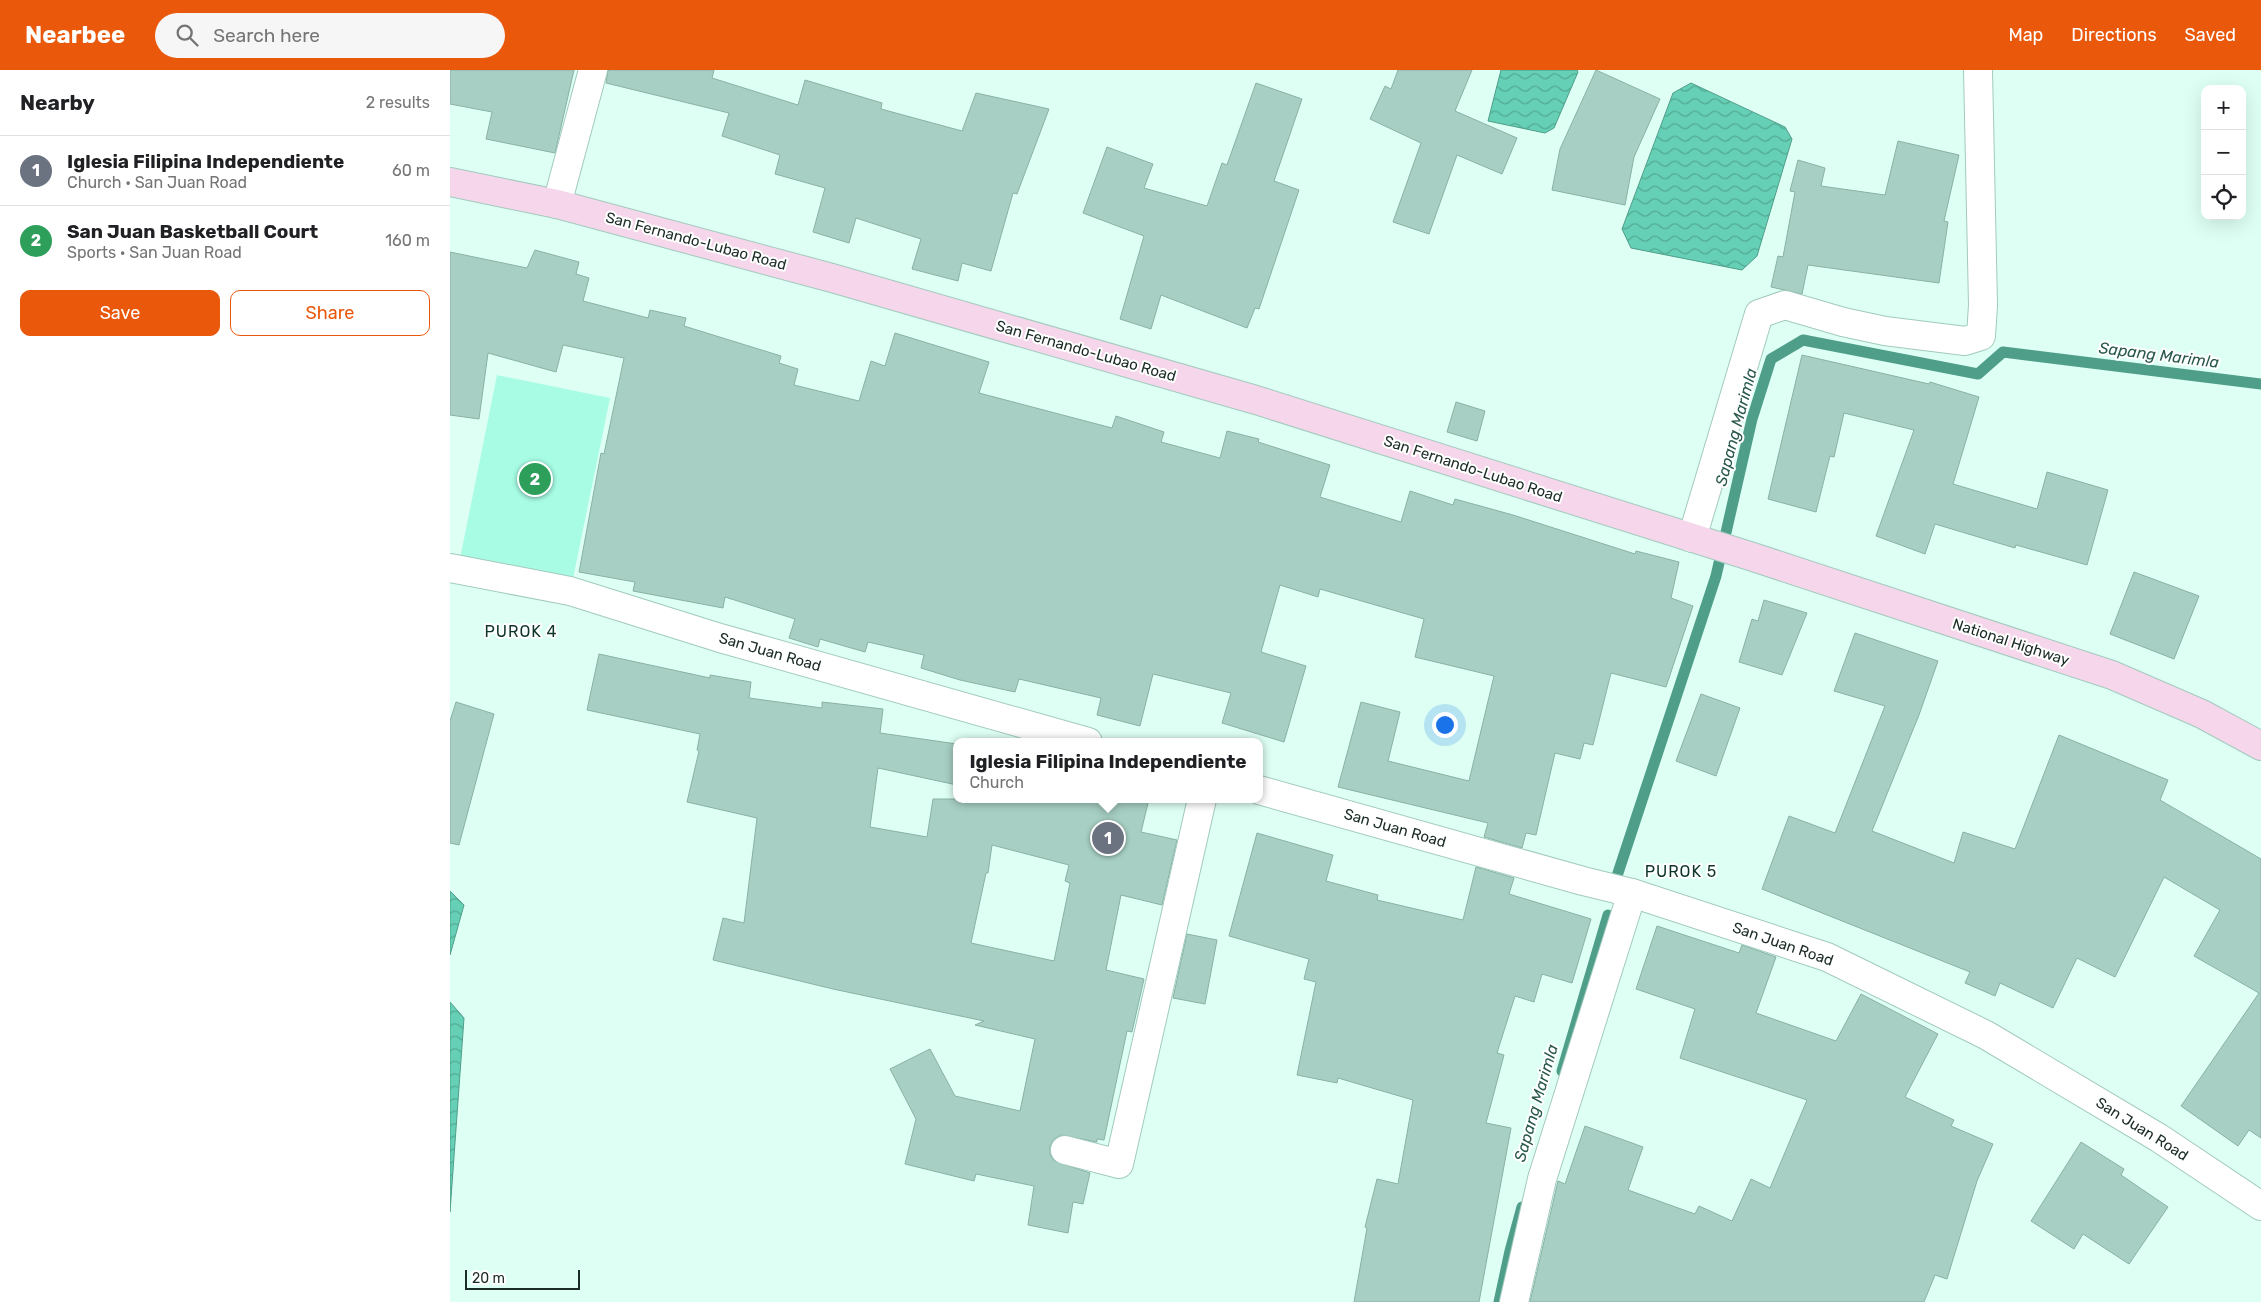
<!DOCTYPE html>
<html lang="en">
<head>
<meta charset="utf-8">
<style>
  :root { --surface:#fff; --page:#f6f6f6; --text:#202124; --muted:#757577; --line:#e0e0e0; --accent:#ea580c }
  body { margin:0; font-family:Rubik,sans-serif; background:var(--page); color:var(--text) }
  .controls { position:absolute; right:15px; top:15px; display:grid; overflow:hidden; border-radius:10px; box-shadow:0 5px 20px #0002 }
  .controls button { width:45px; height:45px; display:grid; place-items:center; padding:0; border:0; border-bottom:1px solid var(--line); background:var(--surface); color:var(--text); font:25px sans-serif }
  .scale { position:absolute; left:15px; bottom:12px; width:115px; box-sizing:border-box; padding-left:5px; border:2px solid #1b2b26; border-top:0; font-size:14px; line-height:18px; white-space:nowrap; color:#1b2b26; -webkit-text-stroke:4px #fff; paint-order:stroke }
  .you { position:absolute; left:994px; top:654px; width:18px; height:18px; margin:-12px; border:4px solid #fff; border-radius:50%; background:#1a73e8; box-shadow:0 0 0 8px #1a73e833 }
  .badge { display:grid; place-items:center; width:32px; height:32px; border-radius:50%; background:var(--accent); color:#fff; font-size:16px; font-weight:700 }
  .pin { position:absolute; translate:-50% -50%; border:2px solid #fff; box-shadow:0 1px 5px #0006 }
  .popup { position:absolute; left:503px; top:668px; width:310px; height:65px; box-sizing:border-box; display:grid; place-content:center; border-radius:10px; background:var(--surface); filter:drop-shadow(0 1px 4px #0005); font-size:16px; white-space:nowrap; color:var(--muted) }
  .popup b { font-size:19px; color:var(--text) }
  .popup::after { content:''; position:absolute; left:50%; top:100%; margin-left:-10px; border:10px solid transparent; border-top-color:var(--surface) }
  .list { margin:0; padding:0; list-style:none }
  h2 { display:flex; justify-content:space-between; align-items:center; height:65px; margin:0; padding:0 20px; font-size:21px }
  h2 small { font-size:16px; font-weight:400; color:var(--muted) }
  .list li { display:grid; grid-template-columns:32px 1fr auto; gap:15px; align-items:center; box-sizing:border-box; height:70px; padding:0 20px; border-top:1px solid var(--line) }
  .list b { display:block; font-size:19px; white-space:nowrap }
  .list p { margin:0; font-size:16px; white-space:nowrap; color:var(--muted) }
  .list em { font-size:16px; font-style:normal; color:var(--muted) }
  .actions { display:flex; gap:10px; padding:15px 20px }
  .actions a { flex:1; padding:11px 0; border:1px solid var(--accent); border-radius:10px; text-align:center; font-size:18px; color:var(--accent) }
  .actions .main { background:var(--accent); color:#fff }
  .icon { flex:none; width:28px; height:28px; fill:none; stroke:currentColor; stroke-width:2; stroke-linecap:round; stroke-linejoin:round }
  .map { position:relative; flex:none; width:1811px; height:1232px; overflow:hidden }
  header { display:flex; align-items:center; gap:30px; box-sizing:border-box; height:70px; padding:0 25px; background:var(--accent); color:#fff }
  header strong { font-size:24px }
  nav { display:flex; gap:28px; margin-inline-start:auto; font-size:18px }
  .search { width:350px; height:45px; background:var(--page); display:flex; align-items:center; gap:12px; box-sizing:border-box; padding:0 18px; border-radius:28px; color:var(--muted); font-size:19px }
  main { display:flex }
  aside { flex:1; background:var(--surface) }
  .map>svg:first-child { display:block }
</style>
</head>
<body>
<header>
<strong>Nearbee</strong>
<div class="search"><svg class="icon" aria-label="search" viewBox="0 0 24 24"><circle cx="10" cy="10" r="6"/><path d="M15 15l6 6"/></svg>Search here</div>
<nav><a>Map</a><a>Directions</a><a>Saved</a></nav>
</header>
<main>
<aside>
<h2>Nearby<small>2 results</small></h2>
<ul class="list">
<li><span class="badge" style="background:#6b7280">1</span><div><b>Iglesia Filipina Independiente</b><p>Church · San Juan Road</p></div><em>60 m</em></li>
<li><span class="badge" style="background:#2e9e5b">2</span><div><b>San Juan Basketball Court</b><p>Sports · San Juan Road</p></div><em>160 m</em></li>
</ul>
<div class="actions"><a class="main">Save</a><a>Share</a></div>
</aside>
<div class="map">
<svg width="1811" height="1232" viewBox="0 0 1811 1232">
  <defs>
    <pattern id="water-waves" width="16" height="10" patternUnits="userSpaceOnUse" patternTransform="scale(1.25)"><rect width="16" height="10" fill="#65d0b5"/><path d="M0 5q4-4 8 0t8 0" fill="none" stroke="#52a993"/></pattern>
  </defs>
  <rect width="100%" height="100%" fill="#defff4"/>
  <path fill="#a7fce3" d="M 47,305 L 160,328 L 122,513 L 10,489 Z"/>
  <path fill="url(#water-waves)" stroke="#4f9e8a" d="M 1051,0 L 1127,0 L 1128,2 L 1104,58 L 1095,63 L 1038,51 Z
    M 1241,13 L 1335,57 L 1342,69 L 1307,186 L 1292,200 L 1181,178 L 1172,159 L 1223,23 Z
    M 0,821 L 14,835 L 0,885 Z
    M 0,932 L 14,948 L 0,1142 Z"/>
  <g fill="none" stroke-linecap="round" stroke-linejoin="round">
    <path stroke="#4f9e8a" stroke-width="11" d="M 1167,806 L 1266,506 L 1302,349 L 1321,289 L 1353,270 L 1528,304 L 1553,282 L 1811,314
      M 1112,1001 L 1158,845
      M 1049,1232 L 1060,1181 L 1072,1137"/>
  </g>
  <path fill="#a7cfc3" stroke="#89b1a5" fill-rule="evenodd" d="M 0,0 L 124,0 L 105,83 L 36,69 L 42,42 L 0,34 Z
    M 158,0 L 264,0 L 262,8 L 348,35 L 355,10 L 432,33 L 431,39 L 512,61 L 526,23 L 599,39 L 567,124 L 563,123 L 541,201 L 512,193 L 508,211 L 462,199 L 471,169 L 406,148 L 399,173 L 363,162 L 375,118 L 325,104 L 330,85 L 272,66 L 279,43 L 156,13 Z
    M 948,0 L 1022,0 L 1005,41 L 1067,68 L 1052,104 L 1007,85 L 979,164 L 943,152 L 971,73 L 920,49 L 935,16 L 941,19 Z
    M 1146,0 L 1210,29 L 1184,87 L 1175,135 L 1102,120 L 1110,79 Z
    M 806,13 L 852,29 L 824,111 L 849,120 L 809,239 L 805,238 L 797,258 L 711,225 L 701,259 L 670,249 L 694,166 L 633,143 L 657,77 L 703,94 L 694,118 L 757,136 L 772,93 L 777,95 Z
    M 1448,71 L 1509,85 L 1494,151 L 1498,152 L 1489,213 L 1358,195 L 1352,224 L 1321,217 L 1328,186 L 1333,187 L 1345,122 L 1340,121 L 1348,90 L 1375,98 L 1371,116 L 1435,125 Z
    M 85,180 L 129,192 L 126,204 L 139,208 L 133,231 L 198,248 L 200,240 L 236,248 L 234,256 L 331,286 L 329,293 L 348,299 L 344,315 L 409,331 L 421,291 L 435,296 L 445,263 L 539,292 L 529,323 L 662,358 L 666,346 L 714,362 L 711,372 L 770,388 L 777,361 L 809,369 L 808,372 L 880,395 L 870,427 L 951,452 L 960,421 L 1003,435 L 1005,429 L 1063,445 L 1185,484 L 1186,481 L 1229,492 L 1221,528 L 1243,536 L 1216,617 L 1161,603 L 1143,675 L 1134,673 L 1130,689 L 1105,683 L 1086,765 L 1076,763 L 1072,778 L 1034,767 L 1038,753 L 888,717 L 911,632 L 950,642 L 938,691 L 1019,711 L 1044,606 L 965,587 L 974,549 L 870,519 L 868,527 L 830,515 L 811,582 L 856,596 L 834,672 L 772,653 L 781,623 L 703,604 L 690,656 L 647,645 L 651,628 L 569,609 L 565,622 L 510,610 L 471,598 L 474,585 L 418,572 L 415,582 L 370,569 L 368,577 L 339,568 L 345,549 L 275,527 L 273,538 L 183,521 L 185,512 L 129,502 L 151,383 L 154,384 L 174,288 L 113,275 L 106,302 L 38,283 L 29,349 L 0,345 L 0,182 L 77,198 Z
    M 1352,285 L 1479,314 L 1480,312 L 1529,327 L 1503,414 L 1587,439 L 1597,402 L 1658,420 L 1637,495 L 1566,475 L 1565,478 L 1485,454 L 1475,484 L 1426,466 L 1464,360 L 1394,343 L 1384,387 L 1380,386 L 1366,442 L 1318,429 Z
    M 1006,332 L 1035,341 L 1027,371 L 997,362 Z
    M 1684,502 L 1749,526 L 1724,589 L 1660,564 Z
    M 1314,530 L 1357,543 L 1332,605 L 1289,592 L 1302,549 L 1308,551 Z
    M 1405,563 L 1488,591 L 1469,645 L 1422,761 L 1504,793 L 1513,762 L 1565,779 L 1609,665 L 1718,710 L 1710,730 L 1811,789 L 1811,1068 L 1799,1060 L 1788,1076 L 1731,1036 L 1809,923 L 1744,886 L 1770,840 L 1714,807 L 1665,907 L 1627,888 L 1603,938 L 1550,913 L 1545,926 L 1515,913 L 1520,902 L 1312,819 L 1339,746 L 1385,763 L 1435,636 L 1384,621 Z
    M 149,584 L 260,608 L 260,605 L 301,612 L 299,628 L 372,638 L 372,632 L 433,639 L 430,663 L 507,674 L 507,715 L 428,698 L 420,757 L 477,767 L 483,729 L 699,729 L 691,762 L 727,770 L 712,835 L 671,825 L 656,900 L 694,909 L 682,962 L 677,961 L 654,1070 L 647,1069 L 647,1072 L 611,1065 L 604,1069 L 600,1076 L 600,1084 L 604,1091 L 640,1103 L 633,1134 L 623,1132 L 618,1163 L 578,1155 L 584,1116 L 526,1104 L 524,1111 L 455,1094 L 466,1049 L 440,999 L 480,979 L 505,1026 L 570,1041 L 585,969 L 525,955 L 534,951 L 383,919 L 263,890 L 273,848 L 294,853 L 307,748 L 237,732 L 249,681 L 247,680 L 250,664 L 137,640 ZM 542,775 L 619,795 L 615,811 L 620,813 L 604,891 L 521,873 L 536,803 L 538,803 Z
    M 1251,624 L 1290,638 L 1266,706 L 1226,691 Z
    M 6,632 L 44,644 L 9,775 L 0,773 L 0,651 Z
    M 807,763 L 883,785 L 876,811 L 928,825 L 927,830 L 1013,850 L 1026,797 L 1064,808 L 1059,824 L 1141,849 L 1122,913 L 1092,904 L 1084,932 L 1065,926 L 1047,983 L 1054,985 L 1036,1053 L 1061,1058 L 1029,1232 L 904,1232 L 917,1158 L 915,1157 L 927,1109 L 948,1114 L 963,1030 L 888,1008 L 887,1013 L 847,1005 L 866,912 L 854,909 L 859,889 L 779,866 Z
    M 1207,856 L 1289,883 L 1292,875 L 1326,887 L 1306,943 L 1386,971 L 1411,924 L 1488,964 L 1455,1027 L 1504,1050 L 1501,1056 L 1543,1074 L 1527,1111 L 1497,1209 L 1485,1205 L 1474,1232 L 1080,1232 L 1108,1111 L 1115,1114 L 1135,1056 L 1193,1077 L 1178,1120 L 1245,1144 L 1249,1136 L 1282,1151 L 1301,1109 L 1320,1118 L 1357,1030 L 1230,988 L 1245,939 L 1186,919 Z
    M 737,864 L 767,870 L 755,934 L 723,928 Z
    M 1631,1072 L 1674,1099 L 1671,1105 L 1718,1137 L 1679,1194 L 1633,1164 L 1624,1179 L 1581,1151 Z"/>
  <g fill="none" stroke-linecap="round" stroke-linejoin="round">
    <defs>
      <path id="minor" d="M 107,134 L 143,0
        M 1242,468 L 1309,244 L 1335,235 L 1393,252 L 1435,261 L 1515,271 L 1531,266 L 1533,235 L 1528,0
        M 615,1080 L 669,1094 L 752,729
        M 1064,1232 L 1092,1109 L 1182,823"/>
      <path id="tertiary" d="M 0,498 L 120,521 L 270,568 L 638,672
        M 809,720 L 1133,811 L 1182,823 L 1377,887 L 1536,965 L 1709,1068 L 1811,1136"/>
      <path id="secondary" d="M 0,112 L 107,134 L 382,208 L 806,330 L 1303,487 L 1662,605 L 1752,644 L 1811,676"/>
    </defs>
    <use href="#minor" stroke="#a2cabe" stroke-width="30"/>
    <use href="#tertiary" stroke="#a2cabe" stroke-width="30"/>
    <use href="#secondary" stroke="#a2cabe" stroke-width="30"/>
    <use href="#minor" stroke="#fff" stroke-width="28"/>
    <use href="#tertiary" stroke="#fff" stroke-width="28"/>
    <use href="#secondary" stroke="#f5d6ea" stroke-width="28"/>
  </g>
  <g text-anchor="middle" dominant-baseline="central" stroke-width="4" stroke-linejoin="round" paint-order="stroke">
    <g font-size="15" fill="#1b2b26" stroke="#fff">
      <text transform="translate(246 171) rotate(15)">San Fernando-Lubao Road</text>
      <text transform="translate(636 281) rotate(16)">San Fernando-Lubao Road</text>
      <text transform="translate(1023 399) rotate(18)">San Fernando-Lubao Road</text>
      <text transform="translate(1561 572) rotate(18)">National Highway</text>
      <text transform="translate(320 582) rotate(16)">San Juan Road</text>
      <text transform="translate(945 758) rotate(16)">San Juan Road</text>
      <text transform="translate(1333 874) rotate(19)">San Juan Road</text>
      <text transform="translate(1692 1059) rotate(32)">San Juan Road</text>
    </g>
    <g font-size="16" font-style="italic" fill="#29584c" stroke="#fff">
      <text transform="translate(1709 285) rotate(7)">Sapang Marimla</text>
      <text transform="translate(1286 357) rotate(-75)">Sapang Marimla</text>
      <text transform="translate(1086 1033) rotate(-74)">Sapang Marimla</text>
    </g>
    <g font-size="16" letter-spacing="1" fill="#0e342b" stroke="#fff">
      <text x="71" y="561">PUROK 4</text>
      <text x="1231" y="801">PUROK 5</text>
    </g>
  </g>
</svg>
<div class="controls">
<button>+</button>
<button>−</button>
<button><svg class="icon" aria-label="locate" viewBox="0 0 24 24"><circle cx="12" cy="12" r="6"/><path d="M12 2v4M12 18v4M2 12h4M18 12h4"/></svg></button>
</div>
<div class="scale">20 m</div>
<div class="you"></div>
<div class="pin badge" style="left:658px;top:768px;background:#6b7280">1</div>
<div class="popup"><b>Iglesia Filipina Independiente</b>Church</div>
<div class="pin badge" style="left:85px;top:409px;background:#2e9e5b">2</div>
</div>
</main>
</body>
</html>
